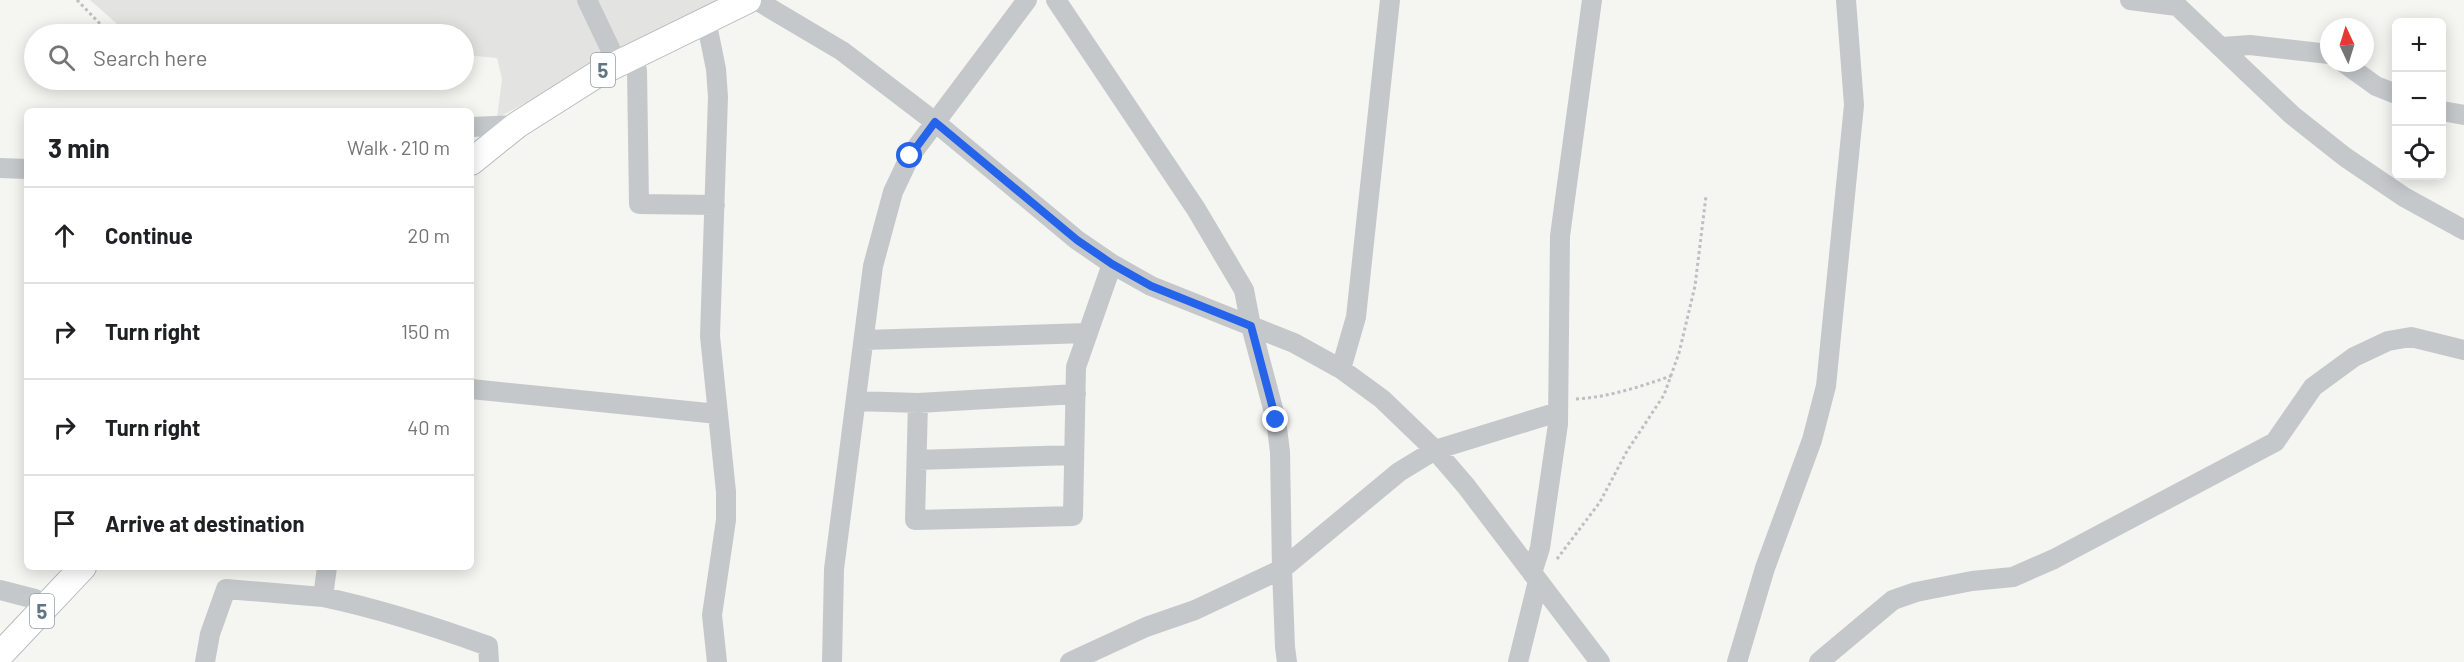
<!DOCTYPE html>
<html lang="en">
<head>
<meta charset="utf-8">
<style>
  :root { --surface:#fff; --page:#f2f2f2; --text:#202124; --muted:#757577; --line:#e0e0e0 }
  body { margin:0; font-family:Barlow,sans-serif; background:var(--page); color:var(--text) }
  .controls { position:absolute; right:18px; top:18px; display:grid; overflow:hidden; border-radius:9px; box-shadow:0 3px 15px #0003 }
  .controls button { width:54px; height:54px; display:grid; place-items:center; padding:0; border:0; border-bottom:2px solid var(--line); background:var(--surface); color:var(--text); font:30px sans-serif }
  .compass { position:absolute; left:2320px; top:18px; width:54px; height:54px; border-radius:50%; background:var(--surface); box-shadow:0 3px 15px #0003; rotate:356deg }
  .stop { position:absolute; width:18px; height:18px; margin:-14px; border:4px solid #2563eb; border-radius:50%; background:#fff }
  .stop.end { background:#2563eb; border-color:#fff; box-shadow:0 2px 6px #0008 }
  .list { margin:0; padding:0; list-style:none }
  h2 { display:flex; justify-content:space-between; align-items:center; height:78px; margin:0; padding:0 24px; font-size:26px }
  h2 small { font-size:20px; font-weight:400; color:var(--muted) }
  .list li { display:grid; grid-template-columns:39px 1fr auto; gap:18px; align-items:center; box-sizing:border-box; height:96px; padding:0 24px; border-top:2px solid var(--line) }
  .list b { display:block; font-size:22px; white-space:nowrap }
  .list em { font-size:20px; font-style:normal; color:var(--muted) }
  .icon { flex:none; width:33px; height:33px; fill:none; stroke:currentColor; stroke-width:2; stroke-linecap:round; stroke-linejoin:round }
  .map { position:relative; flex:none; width:2464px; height:662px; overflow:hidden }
  .search { position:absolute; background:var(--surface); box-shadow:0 3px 15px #0003; left:24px; top:24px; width:450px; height:66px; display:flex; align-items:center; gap:15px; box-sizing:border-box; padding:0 21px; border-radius:33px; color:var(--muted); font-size:22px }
  .panel { position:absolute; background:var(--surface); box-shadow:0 3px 15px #0003; left:24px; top:108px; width:450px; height:462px; border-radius:9px }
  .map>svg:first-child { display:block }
</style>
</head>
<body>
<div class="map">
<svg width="2464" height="662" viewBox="0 0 2464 662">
  <rect width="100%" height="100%" fill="#f5f5f1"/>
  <path fill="#e3e4e2" d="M 90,0 L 725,0 L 497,118 L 502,79 L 497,58 L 464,55 L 464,34 L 174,34 L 125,31 Z"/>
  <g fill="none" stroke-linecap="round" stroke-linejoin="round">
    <defs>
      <path id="major" d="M 471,162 L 517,125 L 599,73 L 748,0
        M 0,655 L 83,567"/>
    </defs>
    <use href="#major" stroke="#b7bbbf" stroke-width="28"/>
    <path stroke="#bdc0c2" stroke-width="3" stroke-dasharray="3 3" stroke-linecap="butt" d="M 77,0 L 107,31
      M 1576,399 C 1609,397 1639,387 1671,376
      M 1557,559 L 1600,502 L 1627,451 L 1664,395 L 1679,353 L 1695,286 L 1706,196"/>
    <path stroke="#c4c8cb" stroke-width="20" d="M 587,0 L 617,63
      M 756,0 L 842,51 L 935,122 L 1077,240 L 1112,264 L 1151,286 L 1294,343 L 1341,369 L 1382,399 L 1435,450 L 1466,486 L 1600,662
      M 1056,0 L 1196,209 L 1244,290 L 1251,326 L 1276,420 L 1280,452 L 1282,569 L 1285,647 L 1287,662
      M 2130,0 L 2177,6
      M 2171,0 L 2292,115 L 2345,157 L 2404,197 L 2464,230
      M 706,20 L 716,69 L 718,97 L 710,336 L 726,492 L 726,520 L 712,615 L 717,662
      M 2222,47 L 2250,45 L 2329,54
      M 630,57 L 637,70 L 639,204 L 715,205
      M 2344,63 L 2376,86 L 2396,94
      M 2442,111 L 2464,115
      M 471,127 L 517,125
      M 0,168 L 27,169
      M 864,340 L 1088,333
      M 1341,369 L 1356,317 L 1390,0
      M 471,389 L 718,414
      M 856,401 L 918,403 L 1076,394
      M 918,403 L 915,520 L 1073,516 L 1076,367 L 1112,264
      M 917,460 L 1074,455
      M 1532,573 L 1540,548 L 1558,424 L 1560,236 L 1592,0
      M 0,590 L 35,599 L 46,607
      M 323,597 C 380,609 433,626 488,646 L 489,662
      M 205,662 L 210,634 L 226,589 L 323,597 L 327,567
      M 832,662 L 834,569 L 873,266 L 893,192 L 910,156 L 1027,0
      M 1070,662 L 1146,627 L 1195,610 L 1282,569 L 1399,472 L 1435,450 L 1558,412
      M 1518,662 L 1538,581
      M 1737,662 L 1765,568 L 1812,440 L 1826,386 L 1854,105 L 1846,0
      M 1819,662 L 1893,600 L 1916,592 L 1972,581 L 2013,577 L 2054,559 L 2275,442 L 2313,387 L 2354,357 L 2388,341 L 2411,337 L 2464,350"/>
    <use href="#major" stroke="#fff" stroke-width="26"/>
  </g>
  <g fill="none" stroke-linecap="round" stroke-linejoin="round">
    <path stroke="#2563eb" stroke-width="8" d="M 910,156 L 935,122 L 1077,240 L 1112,264 L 1151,286 L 1251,326 L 1276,420"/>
  </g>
  <g text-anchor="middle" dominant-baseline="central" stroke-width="6" stroke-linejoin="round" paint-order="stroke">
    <g fill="#fff" stroke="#909faa" stroke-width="1.5">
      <rect x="591" y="53" width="24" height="34" rx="4.5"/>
      <rect x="30" y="594" width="24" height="34" rx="4.5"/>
    </g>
    <g font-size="20" font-weight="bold" fill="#617685">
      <text x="603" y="70">5</text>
      <text x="42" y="611">5</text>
    </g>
  </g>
</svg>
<div class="controls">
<button>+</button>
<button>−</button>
<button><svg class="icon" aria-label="locate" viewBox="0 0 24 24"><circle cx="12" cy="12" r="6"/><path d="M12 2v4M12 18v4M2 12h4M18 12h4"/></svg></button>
</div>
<svg class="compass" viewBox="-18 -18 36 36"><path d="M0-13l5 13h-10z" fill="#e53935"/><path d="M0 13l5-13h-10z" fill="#757577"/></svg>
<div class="stop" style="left:910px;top:156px"></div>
<div class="stop end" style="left:1276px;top:420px"></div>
<div class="search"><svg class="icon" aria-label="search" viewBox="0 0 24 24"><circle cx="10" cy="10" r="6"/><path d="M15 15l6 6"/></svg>Search here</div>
<section class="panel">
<h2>3 min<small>Walk · 210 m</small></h2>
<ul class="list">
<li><svg class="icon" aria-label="ahead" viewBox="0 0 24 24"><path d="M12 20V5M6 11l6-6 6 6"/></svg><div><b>Continue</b></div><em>20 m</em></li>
<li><svg class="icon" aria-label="right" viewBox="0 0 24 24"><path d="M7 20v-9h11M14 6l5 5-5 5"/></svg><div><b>Turn right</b></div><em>150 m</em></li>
<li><svg class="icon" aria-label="right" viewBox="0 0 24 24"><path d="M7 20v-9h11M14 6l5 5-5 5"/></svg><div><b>Turn right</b></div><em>40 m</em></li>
<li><svg class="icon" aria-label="arrive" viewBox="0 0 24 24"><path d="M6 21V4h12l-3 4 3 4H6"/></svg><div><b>Arrive at destination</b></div></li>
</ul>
</section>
</div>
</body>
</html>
